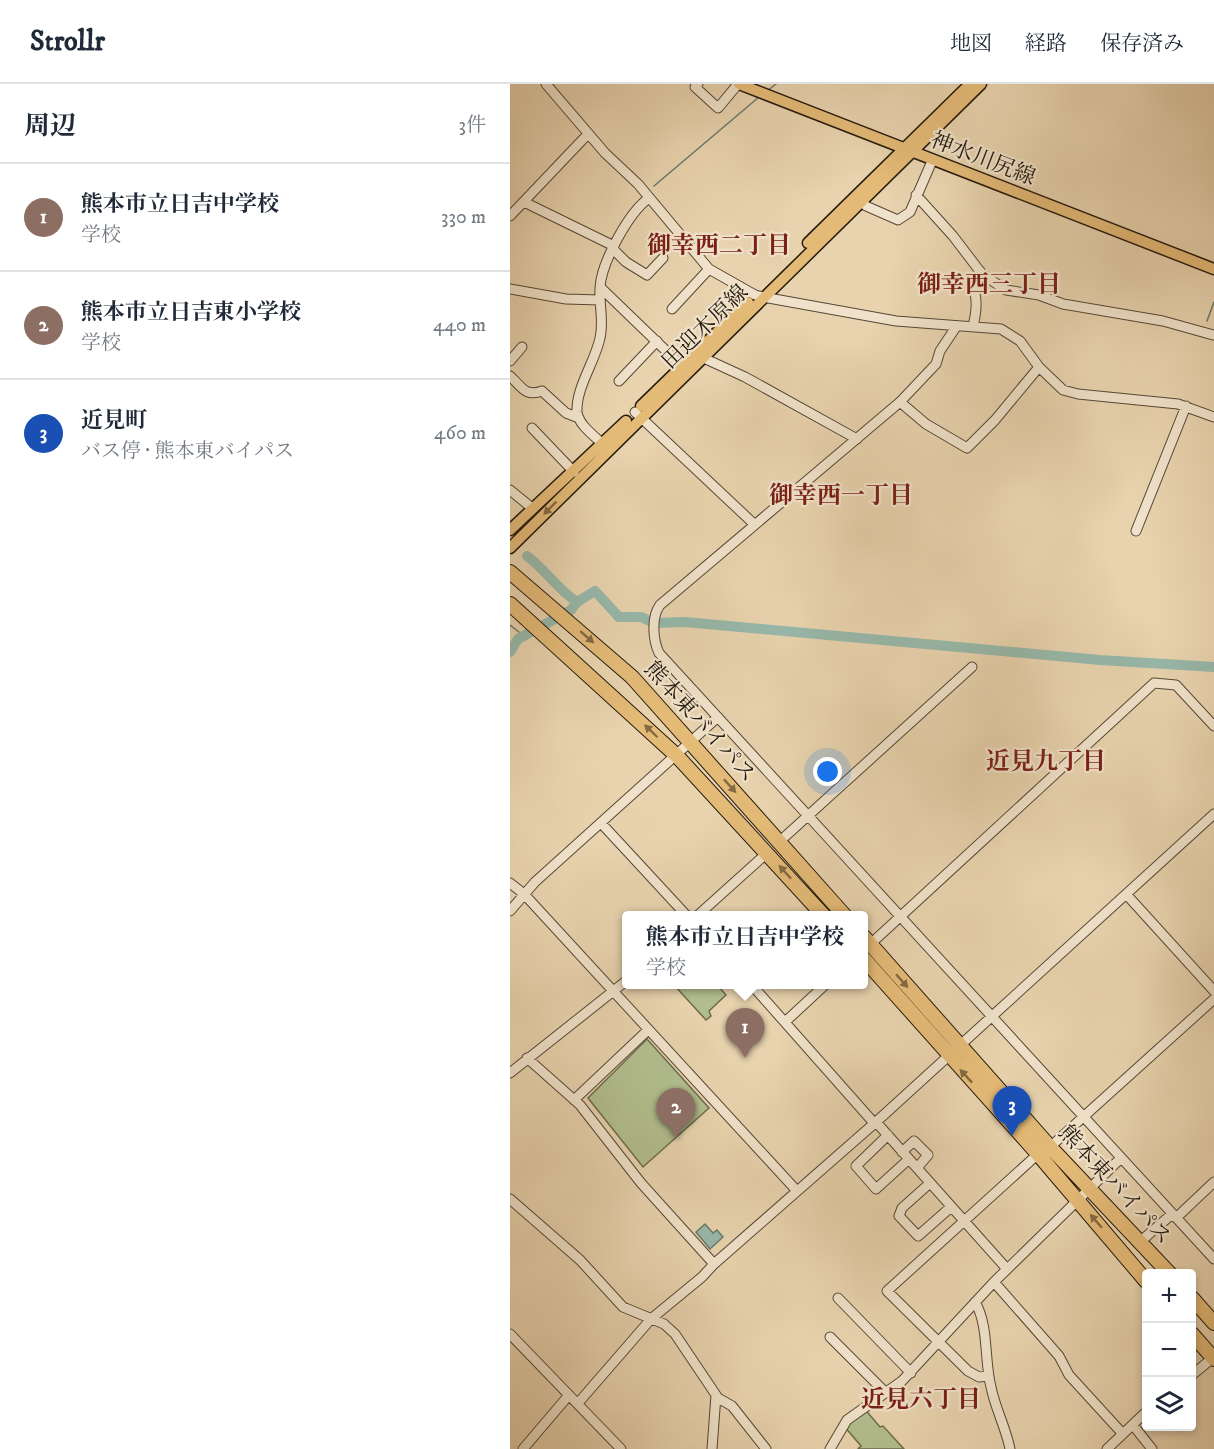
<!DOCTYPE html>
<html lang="ja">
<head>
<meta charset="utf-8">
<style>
  :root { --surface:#fff; --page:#f2f2f3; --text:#1f2937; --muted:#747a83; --line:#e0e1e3; --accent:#b45309 }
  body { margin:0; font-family:"IM FELL DW Pica","Noto Serif JP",serif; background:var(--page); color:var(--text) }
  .controls { position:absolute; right:18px; bottom:18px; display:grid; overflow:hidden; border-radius:6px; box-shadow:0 3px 9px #0003 }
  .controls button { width:54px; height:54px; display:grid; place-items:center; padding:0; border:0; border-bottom:2px solid var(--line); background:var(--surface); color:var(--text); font:30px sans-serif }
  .you { position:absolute; left:318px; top:688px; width:21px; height:21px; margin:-15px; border:4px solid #fff; border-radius:50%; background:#1a73e8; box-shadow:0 0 0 9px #1a73e833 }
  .badge { display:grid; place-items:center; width:39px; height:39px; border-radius:50%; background:var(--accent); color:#fff; font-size:20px; font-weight:700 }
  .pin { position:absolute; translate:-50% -50px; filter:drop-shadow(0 2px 3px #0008) }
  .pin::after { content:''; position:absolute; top:32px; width:21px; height:18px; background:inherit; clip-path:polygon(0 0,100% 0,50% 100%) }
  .popup { position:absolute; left:112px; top:827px; width:246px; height:78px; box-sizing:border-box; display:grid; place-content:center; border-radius:6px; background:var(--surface); filter:drop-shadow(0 2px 4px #0005); font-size:20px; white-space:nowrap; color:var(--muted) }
  .popup b { font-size:22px; color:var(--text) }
  .popup::after { content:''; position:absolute; left:50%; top:100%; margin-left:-12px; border:12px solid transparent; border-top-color:var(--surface) }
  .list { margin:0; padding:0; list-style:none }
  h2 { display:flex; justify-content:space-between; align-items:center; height:78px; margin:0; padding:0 24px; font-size:26px }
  h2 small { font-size:20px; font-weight:400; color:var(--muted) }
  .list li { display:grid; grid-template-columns:39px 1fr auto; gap:18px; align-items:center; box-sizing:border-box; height:108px; padding:0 24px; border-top:2px solid var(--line) }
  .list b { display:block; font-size:22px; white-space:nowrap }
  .list p { margin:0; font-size:20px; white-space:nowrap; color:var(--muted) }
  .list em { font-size:20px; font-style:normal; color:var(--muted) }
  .icon { flex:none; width:33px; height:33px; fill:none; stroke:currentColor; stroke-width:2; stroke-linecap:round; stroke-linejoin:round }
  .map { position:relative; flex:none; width:704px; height:1365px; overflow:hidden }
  header { display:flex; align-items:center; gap:36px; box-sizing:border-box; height:84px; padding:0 30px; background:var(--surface); border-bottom:2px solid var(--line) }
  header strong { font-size:28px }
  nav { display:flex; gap:33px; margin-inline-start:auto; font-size:21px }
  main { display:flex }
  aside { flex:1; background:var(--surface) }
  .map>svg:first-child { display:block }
</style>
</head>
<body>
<header>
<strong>Strollr</strong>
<nav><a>地図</a><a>経路</a><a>保存済み</a></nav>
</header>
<main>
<aside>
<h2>周辺<small>3件</small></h2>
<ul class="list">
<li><span class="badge" style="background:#8d6e63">1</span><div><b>熊本市立日吉中学校</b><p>学校</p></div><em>330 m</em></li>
<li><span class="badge" style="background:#8d6e63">2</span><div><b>熊本市立日吉東小学校</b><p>学校</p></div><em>440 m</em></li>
<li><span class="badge" style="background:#1a4fb4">3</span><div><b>近見町</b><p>バス停 · 熊本東バイパス</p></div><em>460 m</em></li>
</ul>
</aside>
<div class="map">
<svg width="704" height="1365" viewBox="0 0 704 1365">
  <rect width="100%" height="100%" fill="#e8d3ae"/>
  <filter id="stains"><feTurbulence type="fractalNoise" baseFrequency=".00333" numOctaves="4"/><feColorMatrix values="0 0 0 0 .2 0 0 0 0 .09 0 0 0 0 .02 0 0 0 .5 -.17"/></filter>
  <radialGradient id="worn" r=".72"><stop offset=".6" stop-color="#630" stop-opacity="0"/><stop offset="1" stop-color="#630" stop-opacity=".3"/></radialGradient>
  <path fill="#b2be8e" stroke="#6b6c4e" stroke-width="1.5" d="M 164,901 L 211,901 L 209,903 L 216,911 L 199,927 L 201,932 L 196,936 Z
    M 137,955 L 199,1024 L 133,1083 L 78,1014 Z
    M 353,1323 L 370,1343 L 373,1342 L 394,1365 L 348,1365 L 351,1362 L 334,1342 Z"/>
  <path fill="#97b8aa" stroke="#69796c" stroke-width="1.5" d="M 195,1140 L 203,1149 L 207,1146 L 213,1153 L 200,1165 L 186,1148 Z"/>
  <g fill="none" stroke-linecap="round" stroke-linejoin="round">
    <path stroke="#69796c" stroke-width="1.5" d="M 257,7 L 266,0
      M 144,102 L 249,13
      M 697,237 L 704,218
      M 0,541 L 14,552"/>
    <path stroke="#97b8aa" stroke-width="10" d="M 17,472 C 36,486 47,505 67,518 L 85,507 L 109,533 L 131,533 L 144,539 L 175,538 L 590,576 L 704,583
      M 0,568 L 8,555 L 61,526 L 67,518"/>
    <defs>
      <path id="minor" d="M 36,0 L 95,69 L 128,100 L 199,185 L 245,211 L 253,213 L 386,237 L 491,245 L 510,257 L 529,283 L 553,306 L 568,310 L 668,320 L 704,333
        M 188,0 L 185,3 L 208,24 L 228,0
        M 406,111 L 443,152 L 472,190 L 496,206 L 529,211 L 553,220 L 653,237 L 703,251
        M 352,117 L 356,122 L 388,136 L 400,128 L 422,77
        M 14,118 L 104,162
        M 0,132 L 78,50
        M 102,164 L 116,178 L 137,191 L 153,174
        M 90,203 L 176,286
        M 0,205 L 56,215 L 90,216
        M 162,225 L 199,185
        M 463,242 C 466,230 469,212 461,201 L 470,187
        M 446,243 L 430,267 L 426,280 L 390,318 L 150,521 C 141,533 143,556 149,569 L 704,1175
        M 187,271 L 235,293 L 347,355
        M 0,277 L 12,263
        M 0,292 C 12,303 15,313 32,307 L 56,329 L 69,334
        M 109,297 L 147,257
        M 390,318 L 416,340 L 457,364 L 485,336 L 529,283
        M 125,328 L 244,440
        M 22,344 L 64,388
        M 96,363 C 87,354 68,341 67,328 C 66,303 85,278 90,254 C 94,237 89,222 90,204 C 91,179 119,128 139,114
        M 0,406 L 22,424
        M 626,447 L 676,322
        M 91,739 L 177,832
        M 269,758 L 462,583
        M 0,799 L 14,810 L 287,1107
        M 616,810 L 704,907
        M 0,827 L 25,798 L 208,633
        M 187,832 L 257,769
        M 354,866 L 644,599 L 666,601 L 704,642
        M 241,900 L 364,1039
        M 275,938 L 316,900
        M 17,974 L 70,1021 L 131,1099 L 204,1180
        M 0,989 L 116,897
        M 64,1016 L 138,946
        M 366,1038 L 497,1185
        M 378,1051 L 346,1082 L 366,1105 L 399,1075
        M 540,1063 L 704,915
        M 392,1068 L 404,1057 L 418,1071 L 407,1084
        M 420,1099 L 392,1124 L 389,1132 L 408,1152 L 441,1123
        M 0,1115 L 70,1176 L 113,1223 L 154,1240 L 165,1250 L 208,1314 L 222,1322 L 256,1365
        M 666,1134 L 704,1098
        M 631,1157 L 662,1130
        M 484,1198 L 549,1272 L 559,1291 L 612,1349
        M 328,1214 L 401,1289
        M 465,1218 C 479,1241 474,1276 481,1303 C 485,1324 496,1344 500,1365
        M 0,1250 L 111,1365
        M 320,1253 L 376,1309
        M 682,1291 L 704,1273
        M 478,1292 L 469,1293 L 458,1287 L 377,1207 L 528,1070
        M 69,1318 L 141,1235 L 192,1193 L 204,1180 L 366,1038 L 704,730
        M 623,1341 L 642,1365
        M 13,1365 L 59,1311
        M 202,1365 L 206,1311
        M 320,1365 L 337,1336 L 392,1297 L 484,1198 L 611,1074
        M 597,1365 L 636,1328"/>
      <path id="major" d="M 229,0 L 704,185
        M 298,159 L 460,0
        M 131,322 L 238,218
        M 0,446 L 116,337
        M 0,464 L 471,0"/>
      <path id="highway" d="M 0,488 L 122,593 L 335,832
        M 0,520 L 167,672 L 314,832
        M 354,853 L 540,1063 L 660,1190
        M 354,875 L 528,1070 L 636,1197
        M 682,1214 L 704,1239
        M 682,1250 L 704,1275"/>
    </defs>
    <use href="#minor" stroke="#554836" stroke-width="11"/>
    <use href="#major" stroke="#241a0e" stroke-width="13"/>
    <use href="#highway" stroke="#241a0e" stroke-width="16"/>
    <use href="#minor" stroke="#f0e2ca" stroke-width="9"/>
    <use href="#major" stroke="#e4ba77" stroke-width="10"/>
    <use href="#highway" stroke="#e4ba77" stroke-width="14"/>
  </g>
  <defs><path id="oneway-solid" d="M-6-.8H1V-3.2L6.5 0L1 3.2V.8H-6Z" transform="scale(1.5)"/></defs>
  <g fill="#846a42">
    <use href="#oneway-solid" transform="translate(40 424) rotate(135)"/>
    <use href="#oneway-solid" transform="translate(77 553) rotate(41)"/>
    <use href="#oneway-solid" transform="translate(141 647) rotate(-136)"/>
    <use href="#oneway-solid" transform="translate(220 702) rotate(48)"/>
    <use href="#oneway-solid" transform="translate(275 788) rotate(-132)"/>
    <use href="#oneway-solid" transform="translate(392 897) rotate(49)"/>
    <use href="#oneway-solid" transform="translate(456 992) rotate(-133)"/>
    <use href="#oneway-solid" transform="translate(586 1137) rotate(-131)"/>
  </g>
  <g text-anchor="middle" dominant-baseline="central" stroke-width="4.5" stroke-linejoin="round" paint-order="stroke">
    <g font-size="22" fill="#241a0e" stroke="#f0e2ca">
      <text transform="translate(473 75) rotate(21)">神水川尻線</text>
      <text transform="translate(195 243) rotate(-44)">田迎木原線</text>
      <text transform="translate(190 638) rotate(48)">熊本東バイパス</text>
      <text transform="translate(605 1101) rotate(47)">熊本東バイパス</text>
    </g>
    <g font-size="24" font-weight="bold" fill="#7a1f14" stroke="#f0e2ca">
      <text x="209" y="162">御幸西二丁目</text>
      <text x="479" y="201">御幸西三丁目</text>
      <text x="331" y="412">御幸西一丁目</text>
      <text x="536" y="678">近見九丁目</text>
      <text x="411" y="1316">近見六丁目</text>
    </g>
  </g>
  <rect width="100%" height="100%" filter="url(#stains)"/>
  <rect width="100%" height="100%" fill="url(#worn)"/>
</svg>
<div class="controls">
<button>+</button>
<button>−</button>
<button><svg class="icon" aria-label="layers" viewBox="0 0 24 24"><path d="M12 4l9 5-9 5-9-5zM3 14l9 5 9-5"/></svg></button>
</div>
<div class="you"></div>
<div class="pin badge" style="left:235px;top:974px;background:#8d6e63">1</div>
<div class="popup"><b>熊本市立日吉中学校</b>学校</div>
<div class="pin badge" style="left:166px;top:1054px;background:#8d6e63">2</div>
<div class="pin badge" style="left:502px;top:1052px;background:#1a4fb4">3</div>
</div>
</main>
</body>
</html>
